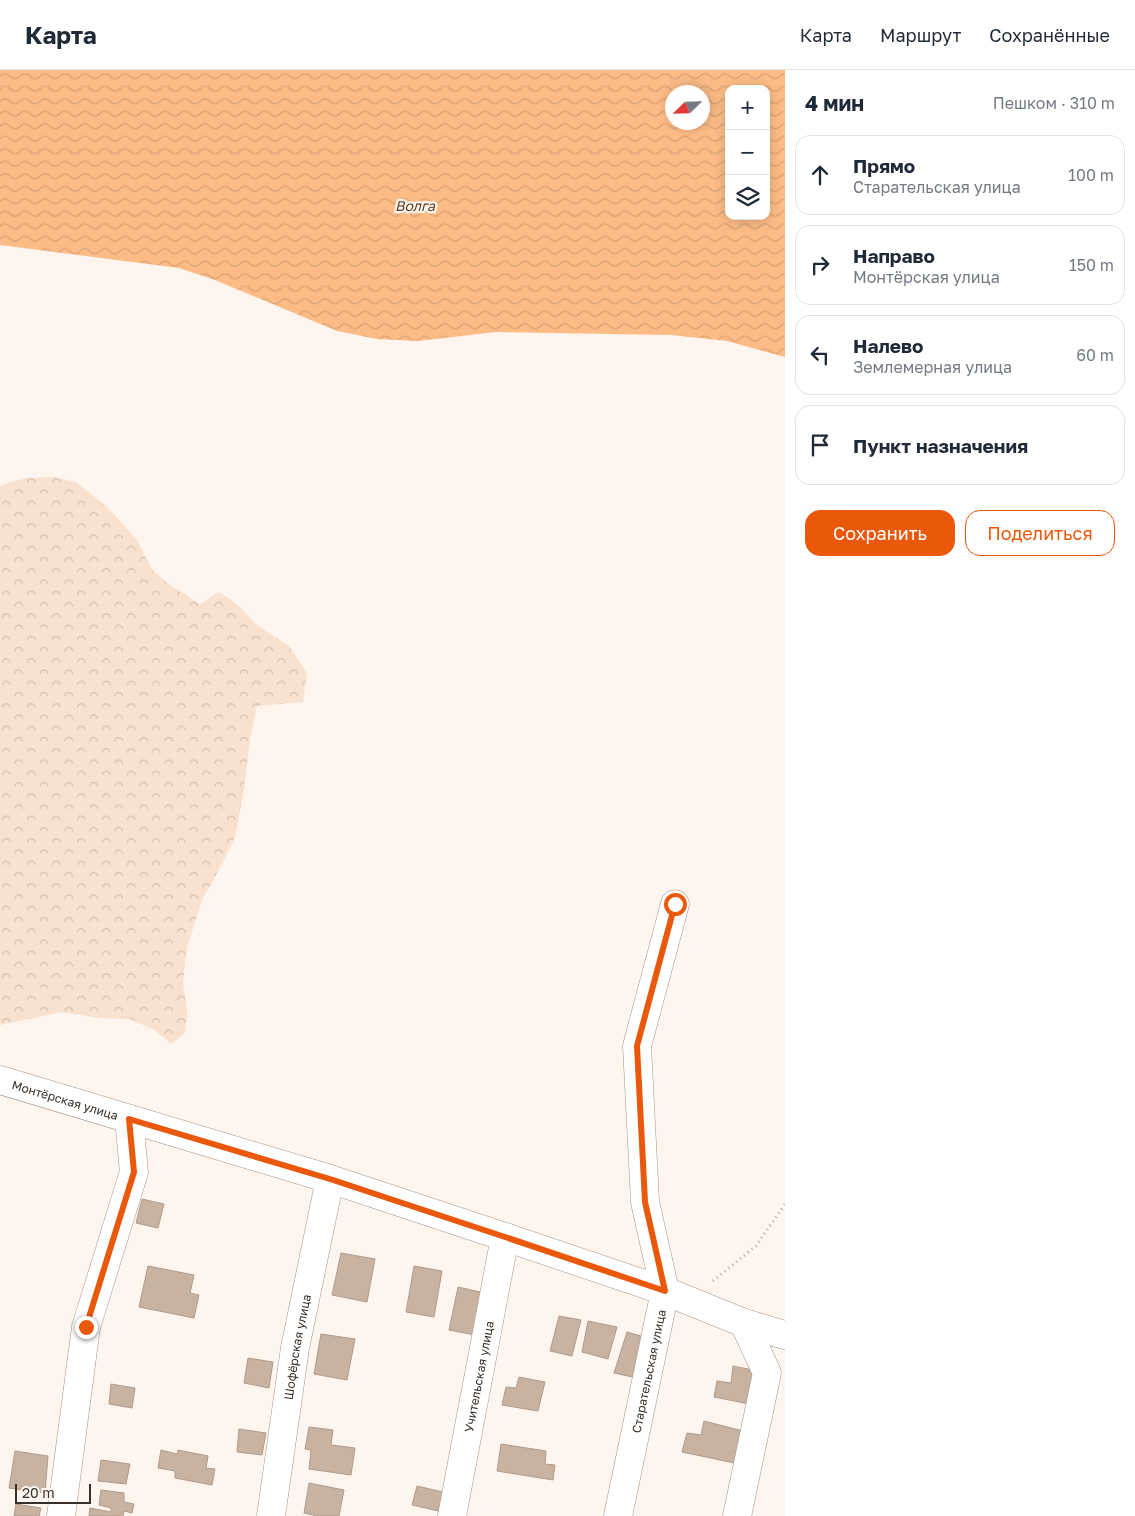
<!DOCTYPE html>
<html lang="ru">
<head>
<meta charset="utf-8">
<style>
  :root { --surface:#fff; --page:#f2f2f3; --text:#1f2937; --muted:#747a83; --line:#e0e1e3; --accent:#ea580c }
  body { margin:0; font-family:"Golos Text",sans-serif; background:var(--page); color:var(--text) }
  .controls { position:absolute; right:15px; top:15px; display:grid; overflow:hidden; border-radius:10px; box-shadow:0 2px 12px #0003 }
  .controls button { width:45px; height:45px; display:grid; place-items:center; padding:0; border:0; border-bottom:1px solid var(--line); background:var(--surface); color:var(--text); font:25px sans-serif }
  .compass { position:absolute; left:665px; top:15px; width:45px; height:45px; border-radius:50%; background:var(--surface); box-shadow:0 2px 12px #0003; rotate:247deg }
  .scale { position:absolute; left:15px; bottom:12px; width:76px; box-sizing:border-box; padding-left:5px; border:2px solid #372f28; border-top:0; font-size:14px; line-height:18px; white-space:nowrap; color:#372f28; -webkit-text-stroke:4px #fef5ee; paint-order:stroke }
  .stop { position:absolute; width:15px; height:15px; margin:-11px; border:4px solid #ea580c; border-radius:50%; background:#fff }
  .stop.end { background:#ea580c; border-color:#fff; box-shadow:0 1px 5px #0008 }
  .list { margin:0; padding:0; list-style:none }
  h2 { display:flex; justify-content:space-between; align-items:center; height:65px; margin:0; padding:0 20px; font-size:21px }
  h2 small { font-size:16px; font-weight:400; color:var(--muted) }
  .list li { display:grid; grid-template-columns:32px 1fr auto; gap:15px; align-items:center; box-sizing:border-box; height:80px; margin:0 10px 10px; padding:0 10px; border:1px solid var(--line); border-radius:15px }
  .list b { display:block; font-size:19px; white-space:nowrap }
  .list p { margin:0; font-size:16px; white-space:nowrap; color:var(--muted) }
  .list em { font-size:16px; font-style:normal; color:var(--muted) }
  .actions { display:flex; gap:10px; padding:15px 20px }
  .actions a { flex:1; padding:11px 0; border:1px solid var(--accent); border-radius:15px; text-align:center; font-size:18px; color:var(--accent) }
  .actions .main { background:var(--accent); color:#fff }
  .icon { flex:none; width:28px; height:28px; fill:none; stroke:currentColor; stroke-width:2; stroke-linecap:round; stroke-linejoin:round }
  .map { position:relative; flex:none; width:785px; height:1446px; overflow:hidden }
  header { display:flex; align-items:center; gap:30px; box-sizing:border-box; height:70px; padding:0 25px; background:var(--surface); border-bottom:1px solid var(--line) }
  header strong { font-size:24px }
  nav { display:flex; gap:28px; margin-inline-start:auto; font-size:18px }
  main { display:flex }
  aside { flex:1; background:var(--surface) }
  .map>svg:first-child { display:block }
</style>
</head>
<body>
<header>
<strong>Карта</strong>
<nav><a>Карта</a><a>Маршрут</a><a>Сохранённые</a></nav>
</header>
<main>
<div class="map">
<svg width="785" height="1446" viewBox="0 0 785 1446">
  <defs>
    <pattern id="forest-crowns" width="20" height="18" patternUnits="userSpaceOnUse" patternTransform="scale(1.25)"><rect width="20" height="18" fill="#f8e1ce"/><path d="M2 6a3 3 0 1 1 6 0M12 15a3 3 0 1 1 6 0" fill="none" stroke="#d5c1b1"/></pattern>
    <pattern id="water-waves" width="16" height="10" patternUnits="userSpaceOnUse" patternTransform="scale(1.25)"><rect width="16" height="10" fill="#fdbc86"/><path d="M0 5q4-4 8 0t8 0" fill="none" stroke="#d9a274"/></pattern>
  </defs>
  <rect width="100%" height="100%" fill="#fef5ee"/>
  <path fill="url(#forest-crowns)" d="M 53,407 L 76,412 L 107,437 L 137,470 L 152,500 L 171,516 L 200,534 L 219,522 L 238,535 L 258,556 L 289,576 L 307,603 L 303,632 L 257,636 L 250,668 L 244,720 L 235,767 L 213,811 L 202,830 L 187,877 L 183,912 L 187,943 L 185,963 L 171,974 L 153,959 L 129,949 L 100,948 L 61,942 L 0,955 L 0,416 L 24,408 Z"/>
  <path fill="url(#water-waves)" fill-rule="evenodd" d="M 0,0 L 785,0 L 785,287 L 727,271 L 671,265 L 496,262 L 418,271 L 377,269 L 337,261 L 215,210 L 179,198 L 0,175 ZM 729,19 L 766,19 L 766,146 L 729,146 ZM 672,22 L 702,22 L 702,52 L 672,52 Z"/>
  <path fill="#c8b3a2" stroke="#b09b8b" d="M 142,1129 L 164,1134 L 158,1158 L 136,1153 Z
    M 341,1183 L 375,1189 L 367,1232 L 332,1225 Z
    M 148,1196 L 194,1205 L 190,1223 L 199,1225 L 194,1248 L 139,1237 Z
    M 414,1196 L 442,1201 L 434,1247 L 406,1242 Z
    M 458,1217 L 489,1224 L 480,1266 L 449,1260 Z
    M 559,1246 L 581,1250 L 572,1286 L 550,1281 Z
    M 588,1251 L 617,1257 L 608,1289 L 582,1282 Z
    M 627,1262 L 648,1268 L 637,1308 L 614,1303 Z
    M 321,1264 L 355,1269 L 347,1310 L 314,1304 Z
    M 248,1288 L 273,1292 L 269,1318 L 244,1313 Z
    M 733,1296 L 758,1301 L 749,1334 L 714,1327 L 717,1311 L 731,1313 Z
    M 519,1307 L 545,1312 L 538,1341 L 502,1335 L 506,1317 L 516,1318 Z
    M 111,1314 L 135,1318 L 132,1338 L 109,1334 Z
    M 704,1351 L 747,1362 L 739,1394 L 682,1382 L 687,1363 L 701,1365 Z
    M 309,1357 L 333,1360 L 331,1375 L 355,1378 L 351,1405 L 309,1399 L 311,1380 L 305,1379 Z
    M 239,1359 L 266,1363 L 262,1385 L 237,1382 Z
    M 501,1374 L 546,1381 L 545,1394 L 555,1395 L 553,1410 L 497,1401 Z
    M 161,1380 L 177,1384 L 178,1380 L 208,1386 L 206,1398 L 215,1399 L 212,1415 L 175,1408 L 175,1401 L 158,1398 Z
    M 15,1381 L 48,1386 L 45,1423 L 9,1418 Z
    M 101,1390 L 130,1394 L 126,1414 L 98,1411 Z
    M 309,1413 L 344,1420 L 339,1446 L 317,1446 L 304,1443 Z
    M 417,1416 L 447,1423 L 443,1442 L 412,1435 Z
    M 101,1420 L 124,1423 L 124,1432 L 134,1434 L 132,1443 L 124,1441 L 123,1446 L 89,1446 L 90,1438 L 111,1442 L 111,1438 L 99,1435 Z
    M 16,1434 L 41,1438 L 39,1446 L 14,1446 Z"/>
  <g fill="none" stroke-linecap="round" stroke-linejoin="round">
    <defs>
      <g id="street">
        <path id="s1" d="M 0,1010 L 330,1109 L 505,1167 L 665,1221 L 744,1253 L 785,1265"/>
        <path d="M 61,1446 L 86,1257 L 134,1102 L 129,1049"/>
        <path id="s2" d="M 271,1446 L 295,1278 L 330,1109"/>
        <path id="s3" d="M 452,1446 L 505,1167"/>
        <path id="s4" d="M 618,1446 L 665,1221 L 645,1132 L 637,976 L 675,834"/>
        <path d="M 737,1446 L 767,1303 L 744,1253"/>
      </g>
    </defs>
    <use href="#street" stroke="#a89484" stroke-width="29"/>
    <path stroke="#b1a9a2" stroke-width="3" stroke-dasharray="1 4" stroke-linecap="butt" d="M 713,1211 L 756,1176 L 785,1134"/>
    <use href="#street" stroke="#fff" stroke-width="28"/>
  </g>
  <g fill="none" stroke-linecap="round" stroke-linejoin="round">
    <path stroke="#ea580c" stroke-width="6" d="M 86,1257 L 134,1102 L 129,1049 L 330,1109 L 505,1167 L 665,1221 L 645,1132 L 637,976 L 675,834"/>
  </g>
  <g text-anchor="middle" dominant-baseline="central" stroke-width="4.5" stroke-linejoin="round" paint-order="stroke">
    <g font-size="12" fill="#372f28" stroke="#fef5ee">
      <text stroke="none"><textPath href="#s1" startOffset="68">Монтёрская улица</textPath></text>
      <text stroke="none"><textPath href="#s2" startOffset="171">Шофёрская улица</textPath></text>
      <text stroke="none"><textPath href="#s4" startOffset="148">Старательская улица</textPath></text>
      <text stroke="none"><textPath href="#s3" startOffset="142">Учительская улица</textPath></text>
    </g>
    <g font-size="14" font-style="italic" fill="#5e3d20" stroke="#fef5ee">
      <text x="415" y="135">Волга</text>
    </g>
  </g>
</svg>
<div class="controls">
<button>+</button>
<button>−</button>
<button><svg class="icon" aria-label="layers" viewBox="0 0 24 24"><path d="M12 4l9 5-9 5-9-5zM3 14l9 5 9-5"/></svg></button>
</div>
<svg class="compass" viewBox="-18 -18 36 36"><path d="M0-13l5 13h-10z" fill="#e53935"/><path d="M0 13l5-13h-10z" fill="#747a83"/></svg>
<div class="scale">20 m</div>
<div class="stop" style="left:675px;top:834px"></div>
<div class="stop end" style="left:86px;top:1257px"></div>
</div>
<aside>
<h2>4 мин<small>Пешком · 310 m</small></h2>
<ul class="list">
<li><svg class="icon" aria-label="ahead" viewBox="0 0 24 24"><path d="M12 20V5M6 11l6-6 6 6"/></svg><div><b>Прямо</b><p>Старательская улица</p></div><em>100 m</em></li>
<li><svg class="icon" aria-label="right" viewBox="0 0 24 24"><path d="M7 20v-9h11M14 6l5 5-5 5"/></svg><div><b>Направо</b><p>Монтёрская улица</p></div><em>150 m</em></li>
<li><svg class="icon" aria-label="left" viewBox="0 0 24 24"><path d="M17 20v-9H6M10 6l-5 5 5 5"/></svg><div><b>Налево</b><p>Землемерная улица</p></div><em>60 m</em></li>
<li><svg class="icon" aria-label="arrive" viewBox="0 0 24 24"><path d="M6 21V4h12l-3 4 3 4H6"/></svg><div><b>Пункт назначения</b></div></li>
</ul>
<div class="actions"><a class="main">Сохранить</a><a>Поделиться</a></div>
</aside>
</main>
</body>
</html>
